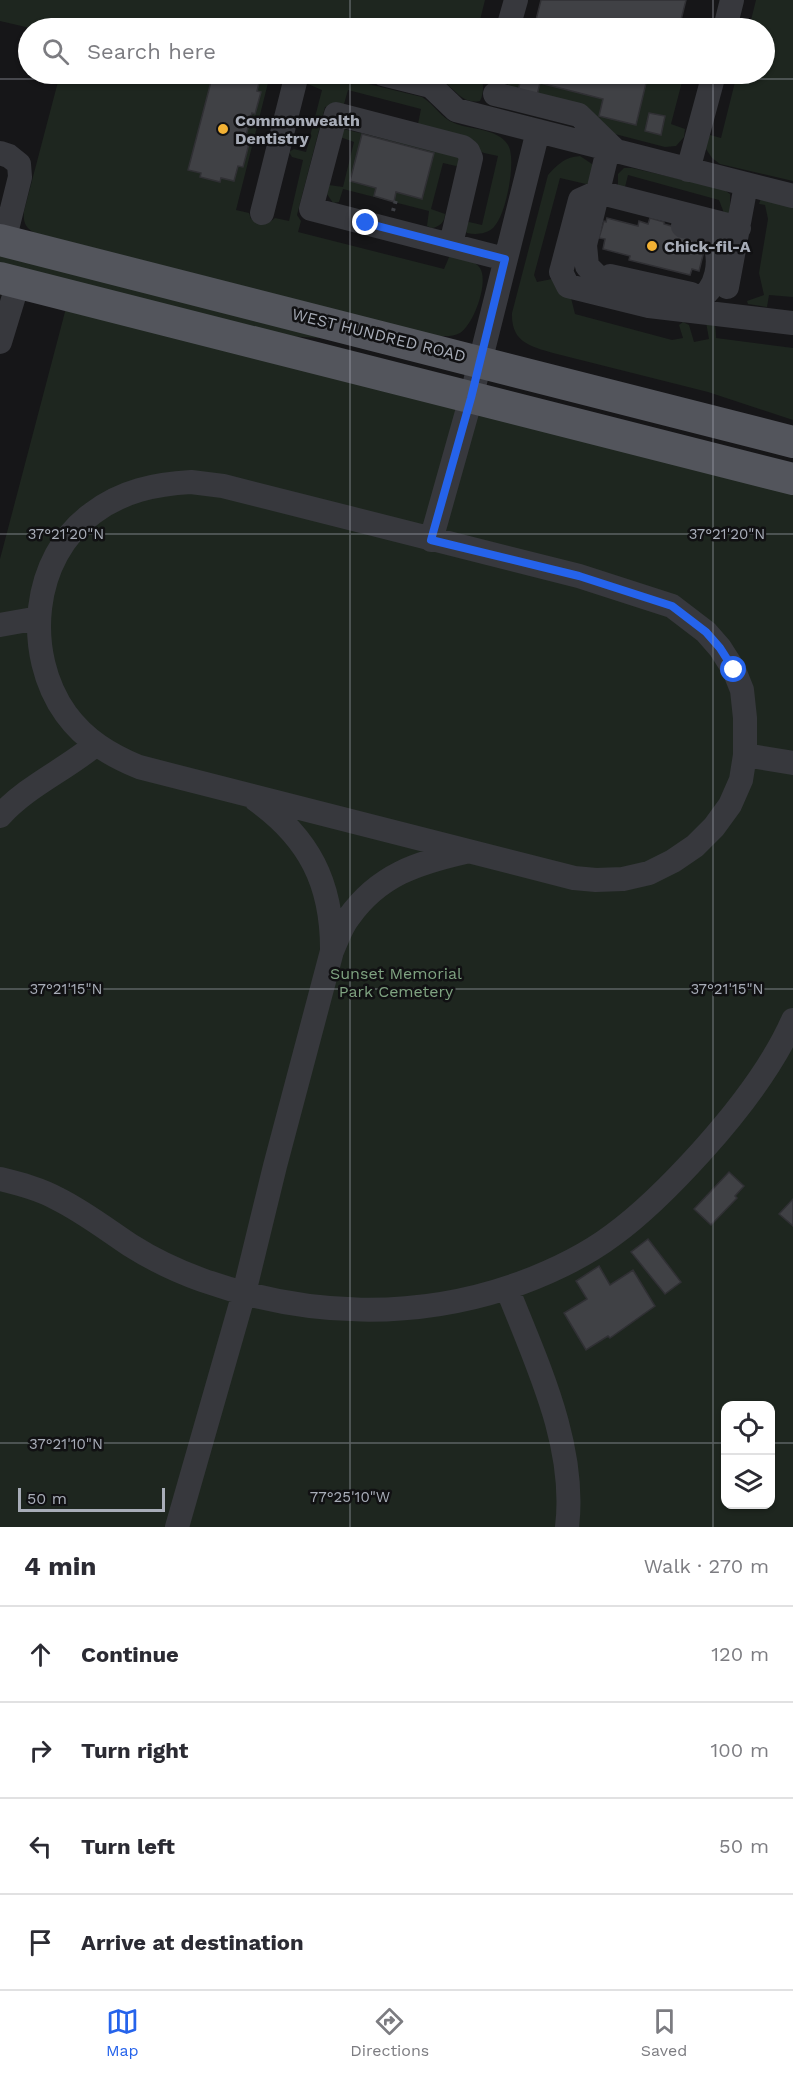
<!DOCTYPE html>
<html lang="en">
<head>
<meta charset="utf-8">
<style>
  :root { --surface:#fff; --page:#f7f7f7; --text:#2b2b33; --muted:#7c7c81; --line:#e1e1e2; --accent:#2563eb }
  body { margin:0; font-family:"Work Sans",sans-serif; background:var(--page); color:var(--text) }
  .controls { position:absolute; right:18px; bottom:18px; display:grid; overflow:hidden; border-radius:12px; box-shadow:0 2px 4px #0004 }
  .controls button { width:54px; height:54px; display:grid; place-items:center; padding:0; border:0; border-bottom:2px solid var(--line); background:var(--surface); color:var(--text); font:30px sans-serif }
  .scale { position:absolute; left:18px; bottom:15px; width:147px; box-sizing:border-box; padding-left:6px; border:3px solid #a8adb8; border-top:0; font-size:16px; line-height:21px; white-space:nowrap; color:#a8adb8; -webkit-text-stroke:4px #111113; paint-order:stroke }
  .stop { position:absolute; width:18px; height:18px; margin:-14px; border:4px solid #2563eb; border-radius:50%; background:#fff }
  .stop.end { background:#2563eb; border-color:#fff; box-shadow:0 2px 6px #0008 }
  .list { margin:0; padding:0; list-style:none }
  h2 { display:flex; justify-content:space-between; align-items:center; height:78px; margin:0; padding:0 24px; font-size:26px }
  h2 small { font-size:20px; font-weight:400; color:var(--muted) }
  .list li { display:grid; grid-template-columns:39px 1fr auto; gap:18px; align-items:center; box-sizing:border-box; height:96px; padding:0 24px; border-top:2px solid var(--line) }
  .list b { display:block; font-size:22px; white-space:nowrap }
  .list em { font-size:20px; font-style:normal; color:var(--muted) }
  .icon { flex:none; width:33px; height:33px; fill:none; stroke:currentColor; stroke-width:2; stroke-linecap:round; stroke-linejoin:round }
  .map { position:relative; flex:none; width:793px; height:1527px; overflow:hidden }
  .search { position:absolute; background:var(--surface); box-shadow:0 2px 4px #0004; left:18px; right:18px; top:18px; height:66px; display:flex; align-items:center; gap:15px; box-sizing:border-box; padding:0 21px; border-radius:33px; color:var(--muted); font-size:22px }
  .sheet { height:462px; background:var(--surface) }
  nav { display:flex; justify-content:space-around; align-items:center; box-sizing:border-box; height:84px; border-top:2px solid var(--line); background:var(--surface); font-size:16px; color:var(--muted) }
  nav a { display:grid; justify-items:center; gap:3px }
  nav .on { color:var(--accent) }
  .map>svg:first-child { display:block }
</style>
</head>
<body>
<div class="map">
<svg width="793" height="1527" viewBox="0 0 793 1527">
  <rect width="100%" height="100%" fill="#161618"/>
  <path fill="#1e261f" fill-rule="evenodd" d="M 0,0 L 485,0 L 478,28 L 30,28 L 0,21 Z
    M 756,0 L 793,0 L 793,181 L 720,164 L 712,158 L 704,146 L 710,135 L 721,138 L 737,74 L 764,74 L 764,28 L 749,28 Z
    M 60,74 L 287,74 L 284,81 L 269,79 L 236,210 L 249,213 L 251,219 L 270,222 L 275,218 L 289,221 L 303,160 L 292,157 L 289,152 L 294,149 L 306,152 L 322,90 L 308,84 L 308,80 L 314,74 L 327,74 L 422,97 C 434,104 441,118 454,123 C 470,130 498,128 508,145 C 517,159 506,217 493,228 C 486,234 476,235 467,233 L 464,230 L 466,224 L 469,222 L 482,225 L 498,156 L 484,153 L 418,124 L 421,109 L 348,90 L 344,104 L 325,107 L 297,215 L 301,221 L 298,232 L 444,269 L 450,255 C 459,258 474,259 480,268 C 489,282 474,324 460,333 C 453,337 446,336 437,336 L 35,233 C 25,228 23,222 24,211 Z
    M 431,74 L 480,74 C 484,81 484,94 480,101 C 459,106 450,79 431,74 Z
    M 521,74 L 684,74 L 671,124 L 685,129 L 684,137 L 676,146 L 665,147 L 611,133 L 507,87 L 510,78 L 519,80 Z
    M 343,129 L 458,156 L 460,159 L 459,165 L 456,166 L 443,163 L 431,209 L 445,214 C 445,222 439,227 432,228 L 427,226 L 429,211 L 343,189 L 339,202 L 333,203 L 327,194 L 329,185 L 343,187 L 354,142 L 340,137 Z
    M 580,156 L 592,164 L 594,173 L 591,183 L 586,184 L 560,178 L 534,275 L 537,282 L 557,278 L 568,286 L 575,314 L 672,340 L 683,338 L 679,325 L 683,322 L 689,325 L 694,342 L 709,339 L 706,322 L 715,323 L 716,338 L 793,348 L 793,420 L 708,392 L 553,353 C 530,346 511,342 512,313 L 548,175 C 558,164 565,157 580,156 Z
    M 624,168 L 632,168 L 723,189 L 730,194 L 730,216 L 724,213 L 719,200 L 628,175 L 625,187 L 618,190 L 618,174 Z
    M 761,198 L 793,206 L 793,297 L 769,295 L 767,307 L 748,304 L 747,301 L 764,295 L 759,273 L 768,219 L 765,205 L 759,204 Z
    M 0,248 L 322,330 L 320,338 L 286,336 L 0,263 Z
    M 66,308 L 793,491 L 793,1527 L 0,1527 L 0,559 ZM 726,1406 L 770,1406 L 770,1504 L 726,1504 Z"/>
  <path fill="#404145" stroke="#303034" stroke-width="1.5" d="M 541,0 L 686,0 L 679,28 L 534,28 Z
    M 213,74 L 261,75 L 257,91 L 261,92 L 255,114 L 252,113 L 244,143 L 249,144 L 243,167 L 238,166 L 234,181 L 221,178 L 220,182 L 200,177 L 201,173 L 188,170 Z
    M 522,74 L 658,74 L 647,79 L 636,125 L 599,116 L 603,99 L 540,83 L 537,95 L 518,91 Z
    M 649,113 L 665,116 L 661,135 L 645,131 Z
    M 362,134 L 434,153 L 422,199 L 396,192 L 394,202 L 374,196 L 376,188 L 350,181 Z
    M 607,218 L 638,226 L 639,221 L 648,224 L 650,218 L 664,222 L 664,224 L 700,234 L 697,245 L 705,247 L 699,271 L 692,269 L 690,275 L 629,260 L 630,256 L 603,249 L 605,239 L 599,238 L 604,221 L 606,222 Z
    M 729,1172 L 744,1186 L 735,1196 L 737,1198 L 711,1225 L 694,1209 Z
    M 793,1199 L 793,1226 L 779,1214 Z
    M 648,1239 L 681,1282 L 665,1294 L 631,1252 Z
    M 599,1266 L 610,1285 L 633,1270 L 655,1306 L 610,1338 L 608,1336 L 586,1350 L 564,1313 L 587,1299 L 576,1281 Z"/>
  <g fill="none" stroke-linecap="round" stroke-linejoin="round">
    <path stroke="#3d3f44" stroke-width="4" stroke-dasharray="3 4.5" stroke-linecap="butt" d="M 393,211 L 396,200"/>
    <path stroke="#37383d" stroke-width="24" d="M 508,28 L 516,0
      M 725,28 L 732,0
      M 383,74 L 431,86 L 456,110 L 793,196
      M 495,94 L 579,115 L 615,150
      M 608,150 L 585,245 L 587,266 L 600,279 L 626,288
      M 0,153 L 9,156 L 19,164 L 20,177 L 4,241
      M 688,170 L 714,74
      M 262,213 L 297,74
      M 739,228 L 598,192 L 580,200 L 561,272 L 568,286 L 649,306 L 793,323
      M 451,244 L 471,158 L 468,151 L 463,147 L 336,114 L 311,209 L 505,259
      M 610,276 L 691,294
      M 727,287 L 746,185
      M 672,298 C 678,300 689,302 695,300 C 718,293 723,258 712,239 C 705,230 693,228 683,226
      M 0,342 L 18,283
      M 191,482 L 223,486 L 579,576 L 672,606 L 706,632 L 720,648 L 734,670 L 742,690 L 745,718 L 745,755 L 741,780 L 730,805 L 714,827 L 695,846 L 673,861 L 649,873 L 623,879 L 596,880 L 574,878 L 139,767 C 110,755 85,740 66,714 C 23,654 31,557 93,513 C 122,491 155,484 191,482 Z
      M 431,540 L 471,398 L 538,131
      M 0,625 L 39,618
      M 745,755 L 793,763
      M 256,800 C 309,838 332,883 332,949
      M 0,816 C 27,786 65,770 95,745
      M 0,1179 C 20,1184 40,1189 58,1199 C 84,1212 106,1229 130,1245 C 152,1259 177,1271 202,1280 C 306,1317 416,1321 521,1283 C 553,1271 585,1256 613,1235 C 646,1211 674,1182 702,1151 C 737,1112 772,1068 793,1020
      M 507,1288 C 536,1362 577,1445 567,1527
      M 177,1527 L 244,1293 L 275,1166 L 332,951 C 337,940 341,927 349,917 C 379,875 417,863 465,852"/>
    <path stroke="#53555c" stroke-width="32" d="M 0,240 L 793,442
      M 0,278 L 793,479"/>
  </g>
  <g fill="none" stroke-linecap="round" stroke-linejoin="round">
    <path stroke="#2563eb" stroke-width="8" d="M 366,223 L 505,259 L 471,398 L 431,540 L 579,576 L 672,606 L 706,632 L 720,648 L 734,670"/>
  </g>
  <path fill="none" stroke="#a8adb8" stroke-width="1.5" stroke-opacity="0.45" d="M 350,0 L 350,28M 713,0 L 713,28M 350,74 L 350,1527M 713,74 L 713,1527M 0,79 L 793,79M 0,534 L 793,534M 0,989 L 793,989M 0,1443 L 726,1443M 770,1443 L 793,1443"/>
  <g fill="#f2b134" stroke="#111113" stroke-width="2">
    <circle cx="223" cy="129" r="6"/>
    <circle cx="652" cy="246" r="6"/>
  </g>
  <g text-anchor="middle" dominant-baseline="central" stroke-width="5" stroke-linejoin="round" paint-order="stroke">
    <g font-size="16" font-weight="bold" fill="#a8adb8" stroke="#111113" text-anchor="start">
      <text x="235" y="120">Commonwealth<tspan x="235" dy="18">Dentistry</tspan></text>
      <text x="664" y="246">Chick-fil-A</text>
    </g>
    <g font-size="16" fill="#a8adb8" stroke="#111113">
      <text transform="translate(379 335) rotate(14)">WEST HUNDRED ROAD</text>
    </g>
    <g font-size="16" fill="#7fa381" stroke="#111113">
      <text x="396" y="973">Sunset Memorial<tspan x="396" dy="18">Park Cemetery</tspan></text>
    </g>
  </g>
  <g font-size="15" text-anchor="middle" fill="#a8adb8" stroke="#111113" stroke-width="5" stroke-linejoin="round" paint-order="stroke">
    <text x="66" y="539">37°21'20"N</text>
    <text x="727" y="539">37°21'20"N</text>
    <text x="66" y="994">37°21'15"N</text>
    <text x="727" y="994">37°21'15"N</text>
    <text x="66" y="1449">37°21'10"N</text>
    <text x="350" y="1502">77°25'10"W</text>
  </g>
</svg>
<div class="controls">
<button><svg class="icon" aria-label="locate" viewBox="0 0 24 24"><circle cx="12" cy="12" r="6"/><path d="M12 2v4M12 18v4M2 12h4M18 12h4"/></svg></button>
<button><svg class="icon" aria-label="layers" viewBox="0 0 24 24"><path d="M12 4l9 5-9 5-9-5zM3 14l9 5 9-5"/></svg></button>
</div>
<div class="scale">50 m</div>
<div class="stop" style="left:734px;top:670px"></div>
<div class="stop end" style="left:366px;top:223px"></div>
<div class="search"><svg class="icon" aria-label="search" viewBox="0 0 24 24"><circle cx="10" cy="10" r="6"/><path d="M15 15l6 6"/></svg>Search here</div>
</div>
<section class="sheet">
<h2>4 min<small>Walk · 270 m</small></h2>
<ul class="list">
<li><svg class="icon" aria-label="ahead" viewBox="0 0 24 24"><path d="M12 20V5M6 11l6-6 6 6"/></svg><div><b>Continue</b></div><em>120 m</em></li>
<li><svg class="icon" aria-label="right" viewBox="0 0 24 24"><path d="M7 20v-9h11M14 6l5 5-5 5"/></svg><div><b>Turn right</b></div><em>100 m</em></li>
<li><svg class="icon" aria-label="left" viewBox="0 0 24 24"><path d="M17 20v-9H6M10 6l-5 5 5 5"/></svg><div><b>Turn left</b></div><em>50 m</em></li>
<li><svg class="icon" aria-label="arrive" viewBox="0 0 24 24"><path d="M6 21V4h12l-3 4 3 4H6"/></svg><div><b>Arrive at destination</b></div></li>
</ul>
</section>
<nav>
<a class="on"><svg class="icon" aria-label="map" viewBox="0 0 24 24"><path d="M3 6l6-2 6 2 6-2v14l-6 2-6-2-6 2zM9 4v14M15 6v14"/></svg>Map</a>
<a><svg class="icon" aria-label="directions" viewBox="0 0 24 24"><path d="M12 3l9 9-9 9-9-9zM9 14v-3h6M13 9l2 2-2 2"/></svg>Directions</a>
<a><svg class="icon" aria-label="saved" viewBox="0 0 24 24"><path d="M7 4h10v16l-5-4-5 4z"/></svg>Saved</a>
</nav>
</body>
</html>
